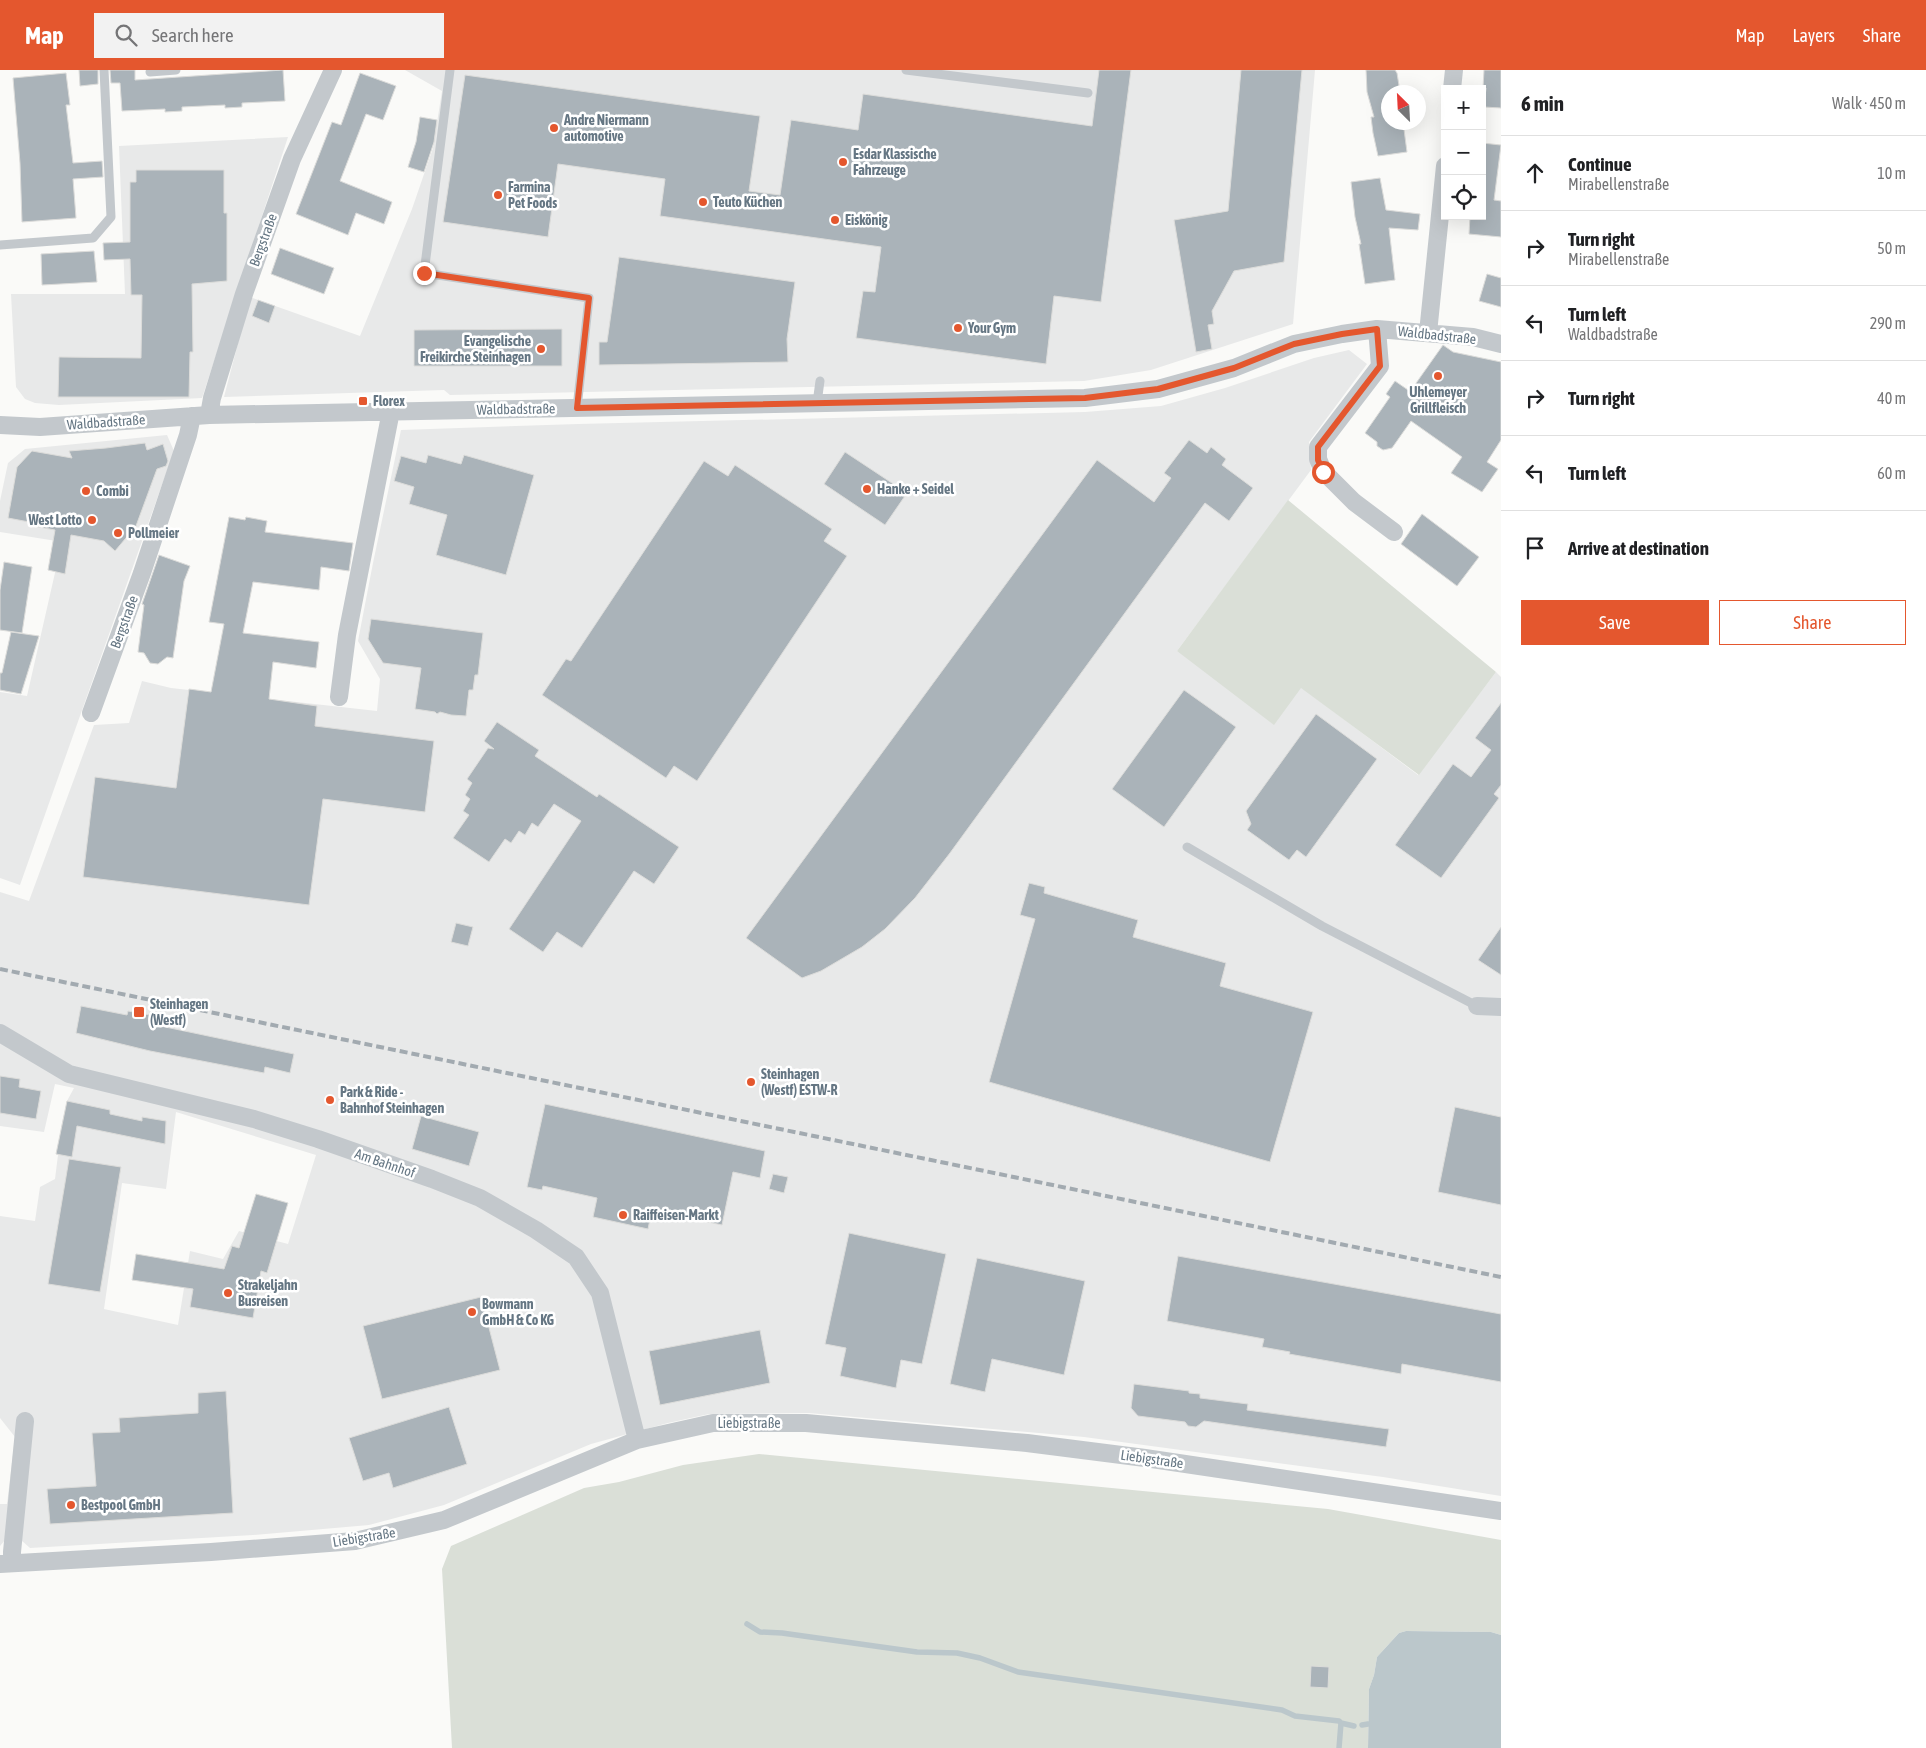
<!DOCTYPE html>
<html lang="en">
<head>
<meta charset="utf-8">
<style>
  :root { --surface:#fff; --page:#f2f2f2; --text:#202124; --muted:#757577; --line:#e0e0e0; --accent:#e4572e }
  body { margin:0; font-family:"Asap Condensed",sans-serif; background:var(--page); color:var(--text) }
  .controls { position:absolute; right:15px; top:15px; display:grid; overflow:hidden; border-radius:0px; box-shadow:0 5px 20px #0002 }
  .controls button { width:45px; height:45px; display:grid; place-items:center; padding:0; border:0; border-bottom:1px solid var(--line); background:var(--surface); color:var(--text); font:25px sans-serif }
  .compass { position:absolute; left:1381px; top:15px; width:45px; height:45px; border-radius:50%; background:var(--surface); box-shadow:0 5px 20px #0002; rotate:336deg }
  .stop { position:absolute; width:15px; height:15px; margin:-11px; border:4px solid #e4572e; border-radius:50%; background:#fff }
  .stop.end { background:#e4572e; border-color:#fff; box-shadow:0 1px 5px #0008 }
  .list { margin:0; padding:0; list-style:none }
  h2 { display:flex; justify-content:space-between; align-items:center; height:65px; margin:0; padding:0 20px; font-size:21px }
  h2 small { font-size:16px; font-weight:400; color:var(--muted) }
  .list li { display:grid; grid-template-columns:32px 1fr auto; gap:15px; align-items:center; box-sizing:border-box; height:75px; padding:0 20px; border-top:1px solid var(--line) }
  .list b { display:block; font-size:19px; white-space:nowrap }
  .list p { margin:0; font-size:16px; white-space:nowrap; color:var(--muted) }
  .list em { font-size:16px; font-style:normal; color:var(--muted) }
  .actions { display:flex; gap:10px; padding:15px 20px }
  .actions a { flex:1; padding:11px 0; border:1px solid var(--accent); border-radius:0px; text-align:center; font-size:18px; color:var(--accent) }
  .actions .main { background:var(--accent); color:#fff }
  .icon { flex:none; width:28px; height:28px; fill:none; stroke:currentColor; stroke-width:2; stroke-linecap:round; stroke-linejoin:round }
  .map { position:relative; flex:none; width:1501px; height:1678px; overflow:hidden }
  header { display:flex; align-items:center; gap:30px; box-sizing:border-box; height:70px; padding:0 25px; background:var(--accent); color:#fff }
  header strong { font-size:24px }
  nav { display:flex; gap:28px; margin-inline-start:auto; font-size:18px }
  .search { width:350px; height:45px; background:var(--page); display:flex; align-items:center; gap:12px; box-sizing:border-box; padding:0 18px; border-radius:0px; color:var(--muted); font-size:19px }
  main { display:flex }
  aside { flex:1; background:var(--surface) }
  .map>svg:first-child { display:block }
</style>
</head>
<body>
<header>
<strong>Map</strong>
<div class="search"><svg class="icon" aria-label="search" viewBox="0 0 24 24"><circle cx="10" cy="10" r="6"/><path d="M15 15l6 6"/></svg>Search here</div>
<nav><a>Map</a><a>Layers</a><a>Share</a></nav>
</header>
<main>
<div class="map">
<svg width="1501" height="1678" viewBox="0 0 1501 1678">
  <rect width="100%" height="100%" fill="#fafaf8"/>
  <path fill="#e8e9e9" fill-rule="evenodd" d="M 405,0 L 1315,0 L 1293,254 L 1151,300 L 1084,311 L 450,325 L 444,320 L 224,327 L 250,227 L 360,266 L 412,139 L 433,78 L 442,21 Z
    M 288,67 L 202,328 L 59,335 L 35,333 L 25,329 L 16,317 L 11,224 L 125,224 L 119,76 Z
    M 1349,280 L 1367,294 L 1309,372 L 1311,400 L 1177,581 L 1301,617 L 1418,705 L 1496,602 L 1501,607 L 1501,1426 L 1383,1407 L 1084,1367 L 809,1343 L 709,1344 L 668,1353 L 591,1374 L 444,1435 L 369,1455 L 253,1465 L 30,1478 L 21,1470 L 5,1470 L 0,1476 L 0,1434 L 7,1434 L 15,1367 L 0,1348 L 0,1146 L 35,1151 L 40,1117 L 55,1109 L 62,1053 L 67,1031 L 74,1018 L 55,1014 L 44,1062 L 0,1056 L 0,822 L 29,831 L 94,655 L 129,653 L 142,611 L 171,618 L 377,641 L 380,609 L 358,571 L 373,493 L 401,360 L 578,354 L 1085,342 L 1161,336 L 1225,318 L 1314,288 ZM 176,1042 L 316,1085 L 288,1174 L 239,1161 L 223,1189 L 190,1181 L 178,1255 L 104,1239 L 122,1113 L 166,1119 Z
    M 167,365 L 174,381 L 20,815 L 0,808 L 0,622 L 27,626 L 57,494 L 69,473 L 0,462 L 0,431 L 8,393 L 25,379 Z"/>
  <path fill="#dadfd7" d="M 1288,430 L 1496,602 L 1419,705 L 1301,618 L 1274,655 L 1177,581 Z
    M 759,1384 L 1328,1439 L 1501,1470 L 1501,1565 L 1491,1562 L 1406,1561 L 1399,1563 L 1377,1587 L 1374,1605 L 1369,1619 L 1368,1678 L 452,1678 L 442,1499 L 451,1476 L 584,1418 L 619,1412 L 683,1395 Z"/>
  <path fill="#bbc7cb" d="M 1406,1561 L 1491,1562 L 1501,1565 L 1501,1678 L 1368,1678 L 1369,1619 L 1374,1605 L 1377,1587 L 1399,1563 Z"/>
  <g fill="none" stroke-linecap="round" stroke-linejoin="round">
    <path stroke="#bbc7cb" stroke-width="5.5" d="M 747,1554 L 760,1562 L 782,1563 L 917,1582 L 957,1583 L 980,1588 L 1018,1602 L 1282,1640 L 1295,1646 L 1339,1651 L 1341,1653 L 1354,1656
      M 1362,1655 L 1368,1654
      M 1339,1678 L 1341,1653"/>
  </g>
  <path fill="#aab3b9" stroke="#dcdcda" d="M 79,0 L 98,0 L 98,14 L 80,16 Z
    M 110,0 L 135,0 L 135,10 L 283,0 L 285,31 L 242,33 L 242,37 L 225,38 L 225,35 L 182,37 L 182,41 L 165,42 L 165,39 L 122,41 L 120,13 L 111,13 Z
    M 1099,0 L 1131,0 L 1101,232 L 1054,226 L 1046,294 L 856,268 L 863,221 L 875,222 L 881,177 L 660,146 L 665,109 L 558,94 L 548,167 L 443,152 L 465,5 L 760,46 L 749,121 L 780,125 L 791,50 L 858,60 L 863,24 L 1092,56 Z
    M 1241,0 L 1302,0 L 1284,192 L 1234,201 L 1212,241 L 1214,254 L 1208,255 L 1212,279 L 1196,282 L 1174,150 L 1228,141 Z
    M 1366,0 L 1395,0 L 1397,3 L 1400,22 L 1388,22 L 1388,52 L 1403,52 L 1407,82 L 1378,86 L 1373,63 L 1371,47 L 1374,47 L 1367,22 Z
    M 1484,0 L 1501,0 L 1501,38 L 1484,37 L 1486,18 L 1483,18 Z
    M 66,3 L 70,35 L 66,35 L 73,93 L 102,91 L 103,107 L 73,109 L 76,148 L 22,152 L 20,93 L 13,8 Z
    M 360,3 L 396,16 L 383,50 L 366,44 L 340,111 L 392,132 L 384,154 L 356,143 L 348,165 L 296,144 L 332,52 L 341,55 Z
    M 420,47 L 437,50 L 434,72 L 424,102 L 408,97 L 416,72 Z
    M 1482,73 L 1501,75 L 1494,130 L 1501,131 L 1501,167 L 1469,164 L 1470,146 L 1482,146 Z
    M 136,100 L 224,100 L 224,143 L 227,143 L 227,211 L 192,214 L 193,282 L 190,282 L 189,327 L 58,327 L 59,287 L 141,288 L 142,225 L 131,225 L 130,189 L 104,190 L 103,173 L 130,172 L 130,112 L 136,112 Z
    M 1380,108 L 1386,140 L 1420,144 L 1418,160 L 1389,158 L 1395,210 L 1365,214 L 1359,174 L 1361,174 L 1355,147 L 1351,112 Z
    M 280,178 L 334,198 L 324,224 L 271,204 Z
    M 94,181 L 97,212 L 42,215 L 41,184 Z
    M 619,187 L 795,212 L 787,269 L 788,292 L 599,295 L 599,272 L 607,272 Z
    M 1487,204 L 1501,208 L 1501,237 L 1479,231 Z
    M 258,230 L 275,236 L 269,253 L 252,246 Z
    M 562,259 L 562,296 L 414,296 L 414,260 Z
    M 1443,275 L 1453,282 L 1501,292 L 1501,370 L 1487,392 L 1498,399 L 1482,422 L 1451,403 L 1462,387 L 1411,351 L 1392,378 L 1383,380 L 1377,376 L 1377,372 L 1365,363 L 1390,327 L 1386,324 L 1395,311 L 1408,320 L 1412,314 L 1414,316 Z
    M 1189,370 L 1207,383 L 1211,377 L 1226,389 L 1222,395 L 1253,418 L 1229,451 L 1205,433 L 950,783 L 915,828 L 885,859 L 862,877 L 821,901 L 802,908 L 746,868 L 1097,390 L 1154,432 L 1171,408 L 1164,403 Z
    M 145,373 L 147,380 L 163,374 L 168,391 L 166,396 L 157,399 L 136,456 L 115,481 L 104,471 L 71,465 L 65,504 L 48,500 L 55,460 L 28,455 L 29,452 L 8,448 L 17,397 L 32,381 L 72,388 L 69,381 L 106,378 Z
    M 845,382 L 907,423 L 885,455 L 824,414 Z
    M 428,385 L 461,394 L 464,385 L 534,405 L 506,505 L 436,485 L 447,445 L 409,434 L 414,417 L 394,411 L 401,386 L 426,393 Z
    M 704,391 L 728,406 L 735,395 L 826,455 L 832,459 L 824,471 L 847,486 L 697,711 L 674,696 L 666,708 L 542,625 L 566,589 L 571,591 Z
    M 1422,444 L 1479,487 L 1457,516 L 1401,474 Z
    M 229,447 L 245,450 L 246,447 L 267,451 L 265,462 L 353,473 L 349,501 L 321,497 L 319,520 L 253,512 L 243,563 L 319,572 L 316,598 L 273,592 L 269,629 L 317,636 L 315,656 L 434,671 L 425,742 L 323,729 L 309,835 L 83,807 L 95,707 L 176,718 L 189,619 L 211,622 L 224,554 L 209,552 Z
    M 159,485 L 190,496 L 184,511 L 173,588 L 167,587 L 158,594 L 150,593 L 144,583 L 138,582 L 144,535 L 142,534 Z
    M 4,492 L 32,497 L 22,563 L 0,560 L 0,520 Z
    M 371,549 L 483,563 L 478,605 L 475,605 L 473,620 L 469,620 L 466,646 L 451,645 L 440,642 L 437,644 L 435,642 L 415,639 L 421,598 L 383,593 L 368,569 Z
    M 11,562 L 39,566 L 21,624 L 0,620 L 0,603 L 2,603 Z
    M 1184,620 L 1236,657 L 1164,757 L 1112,719 Z
    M 1501,633 L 1501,715 L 1494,724 L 1499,728 L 1441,808 L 1395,775 L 1453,694 L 1471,707 L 1491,680 L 1475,668 Z
    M 1316,644 L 1377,689 L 1306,787 L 1297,780 L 1289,790 L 1247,760 L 1251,754 L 1246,741 Z
    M 497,652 L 539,680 L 535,686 L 597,727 L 599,724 L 679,777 L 654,814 L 634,801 L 582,878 L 557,862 L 543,882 L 509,859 L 581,751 L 554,734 L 538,757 L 532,753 L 525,765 L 519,761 L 511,773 L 505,769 L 489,792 L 453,768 L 469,745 L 463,741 L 470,729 L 465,725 L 472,713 L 467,709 L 488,678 L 494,679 L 484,671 Z
    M 1029,813 L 1045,817 L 1044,823 L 1138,850 L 1133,867 L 1226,893 L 1220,916 L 1313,942 L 1270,1092 L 989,1012 L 1035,849 L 1020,845 Z
    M 456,853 L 473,857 L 468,876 L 451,872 Z
    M 1501,857 L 1501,905 L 1478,890 Z
    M 81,936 L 127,945 L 128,941 L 150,945 L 149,950 L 157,951 L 156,955 L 294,984 L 290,1003 L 265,997 L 264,1003 L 150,981 L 76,963 Z
    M 0,1006 L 20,1009 L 19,1017 L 41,1021 L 36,1049 L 0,1043 Z
    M 67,1031 L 110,1040 L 110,1044 L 142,1051 L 142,1047 L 166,1051 L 165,1074 L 77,1056 L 72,1087 L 56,1084 Z
    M 545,1034 L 765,1081 L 760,1108 L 733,1102 L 722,1155 L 652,1140 L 648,1159 L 593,1147 L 597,1128 L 543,1116 L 542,1120 L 527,1117 Z
    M 1455,1037 L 1501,1047 L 1501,1135 L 1438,1122 Z
    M 421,1046 L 479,1062 L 469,1096 L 412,1079 Z
    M 69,1089 L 121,1097 L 100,1222 L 48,1214 Z
    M 773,1104 L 788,1107 L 784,1123 L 769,1119 Z
    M 256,1124 L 288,1133 L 267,1203 L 261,1201 L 253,1248 L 190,1237 L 193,1219 L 132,1210 L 136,1184 L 224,1199 L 232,1176 L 239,1178 Z
    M 849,1163 L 946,1184 L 922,1294 L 901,1290 L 896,1318 L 840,1306 L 846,1278 L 825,1274 Z
    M 1178,1186 L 1501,1244 L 1501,1312 L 1402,1294 L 1401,1304 L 1289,1284 L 1290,1282 L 1262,1277 L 1264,1269 L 1167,1251 Z
    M 977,1188 L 1085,1211 L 1064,1305 L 992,1289 L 985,1322 L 950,1314 Z
    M 481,1227 L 500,1300 L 382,1329 L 363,1256 Z
    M 760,1260 L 770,1313 L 660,1335 L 649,1281 Z
    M 1134,1314 L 1189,1321 L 1189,1323 L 1200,1324 L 1200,1328 L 1248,1334 L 1247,1340 L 1389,1359 L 1386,1377 L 1204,1351 L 1196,1357 L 1188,1356 L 1185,1352 L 1138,1346 L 1131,1338 Z
    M 226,1321 L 233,1443 L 50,1454 L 47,1419 L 96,1416 L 92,1363 L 120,1362 L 119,1348 L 198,1343 L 198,1323 Z
    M 449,1337 L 467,1394 L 393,1418 L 389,1403 L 363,1411 L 349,1368 Z
    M 1311,1596 L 1329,1597 L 1328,1618 L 1310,1617 Z"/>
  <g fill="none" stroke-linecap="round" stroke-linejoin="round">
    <path stroke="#c3c8cc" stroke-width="9" d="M 450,0 L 424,203 L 589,228 L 577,338
      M 906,0 L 1088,23
      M 150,2 L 176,0
      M 0,175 L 93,168 L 111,147 L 104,0
      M 817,333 L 820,311
      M 1187,777 L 1322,856 L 1477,936"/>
    <path stroke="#c3c8cc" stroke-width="18" d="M 1452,19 L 1454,0
      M 1377,259 L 1380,296 L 1318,377 L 1318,389 L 1323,401 L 1354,432 L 1394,462
      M 1428,263 L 1445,96
      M 209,345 L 212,328 L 244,224 L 292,89 L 333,0
      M 0,355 L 40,357 L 209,345 L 1085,328 L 1158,319 L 1234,298 L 1294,274 L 1342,264 L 1377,259 L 1473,267 L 1501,274
      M 339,627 L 347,565 L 391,341
      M 91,643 L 142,503 L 188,365 L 192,346
      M 1477,936 L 1501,937
      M 0,963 L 69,1004 L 254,1049 L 318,1069 L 432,1109 L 480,1128 L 536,1160 L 576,1187 L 600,1223 L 637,1370
      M 12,1493 L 12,1482 L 25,1351
      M 0,1494 L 211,1482 L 355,1471 L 444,1450 L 637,1370 L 713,1353 L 806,1353 L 1027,1373 L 1145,1388 L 1501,1441"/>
    <path stroke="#a2aab0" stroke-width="4" stroke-dasharray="8 4" stroke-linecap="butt" d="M 0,899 L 1501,1207"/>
  </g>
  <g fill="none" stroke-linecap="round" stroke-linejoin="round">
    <path stroke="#e4572e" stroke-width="6" d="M 424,203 L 589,228 L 577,338 L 1085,328 L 1158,319 L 1234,298 L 1294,274 L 1342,264 L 1377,259 L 1380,296 L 1318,377 L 1318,390 L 1323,402"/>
  </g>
  <g fill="#e4572e" stroke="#fff" stroke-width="2">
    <circle cx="554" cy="58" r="5"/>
    <circle cx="843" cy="92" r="5"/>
    <circle cx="498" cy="125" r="5"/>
    <circle cx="703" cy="132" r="5"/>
    <circle cx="835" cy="150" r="5"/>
    <circle cx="958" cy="258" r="5"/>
    <circle cx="541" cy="279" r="5"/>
    <circle cx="1438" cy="306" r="5"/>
    <rect x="358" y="326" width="10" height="10" rx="2.5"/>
    <circle cx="867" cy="419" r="5"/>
    <circle cx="86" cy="421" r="5"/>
    <circle cx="92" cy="450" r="5"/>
    <circle cx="118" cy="463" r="5"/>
    <rect x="133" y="936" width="12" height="12" rx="2.5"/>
    <circle cx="751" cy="1012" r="5"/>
    <circle cx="330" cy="1030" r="5"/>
    <circle cx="623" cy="1145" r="5"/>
    <circle cx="228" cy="1223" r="5"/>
    <circle cx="472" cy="1242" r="5"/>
    <circle cx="71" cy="1435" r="5"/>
  </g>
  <g text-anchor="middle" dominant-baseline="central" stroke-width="5" stroke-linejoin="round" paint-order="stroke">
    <g font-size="14" font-weight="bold" fill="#657683" stroke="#fff" text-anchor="start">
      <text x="564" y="50">Andre Niermann<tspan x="564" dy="16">automotive</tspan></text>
      <text x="853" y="84">Esdar Klassische<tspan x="853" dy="16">Fahrzeuge</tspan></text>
      <text x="508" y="117">Farmina<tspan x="508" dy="16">Pet Foods</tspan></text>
      <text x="713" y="132">Teuto Küchen</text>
      <text x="845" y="150">Eiskönig</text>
      <text x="968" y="258">Your Gym</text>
      <text x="531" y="271" text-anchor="end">Evangelische<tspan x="531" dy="16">Freikirche Steinhagen</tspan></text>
      <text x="1438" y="322" text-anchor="middle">Uhlemeyer<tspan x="1438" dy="16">Grillfleisch</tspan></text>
      <text x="373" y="331">Florex</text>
      <text x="877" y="419">Hanke + Seidel</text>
      <text x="96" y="421">Combi</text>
      <text x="82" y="450" text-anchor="end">West Lotto</text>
      <text x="128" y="463">Pollmeier</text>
      <text x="150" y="934">Steinhagen<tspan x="150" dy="16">(Westf)</tspan></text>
      <text x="761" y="1004">Steinhagen<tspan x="761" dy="16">(Westf) ESTW-R</tspan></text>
      <text x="340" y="1022">Park &amp; Ride -<tspan x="340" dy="16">Bahnhof Steinhagen</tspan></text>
      <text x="633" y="1145">Raiffeisen-Markt</text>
      <text x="238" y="1215">Strakeljahn<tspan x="238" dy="16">Busreisen</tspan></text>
      <text x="482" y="1234">Bowmann<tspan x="482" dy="16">GmbH &amp; Co KG</tspan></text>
      <text x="81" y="1435">Bestpool GmbH</text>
    </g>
    <g font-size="14" fill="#657683" stroke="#fff">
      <text transform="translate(263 170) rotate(-70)">Bergstraße</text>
      <text transform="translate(1437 265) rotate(6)">Waldbadstraße</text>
      <text transform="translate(516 339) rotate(-1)">Waldbadstraße</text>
      <text transform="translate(106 352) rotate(-4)">Waldbadstraße</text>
      <text transform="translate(124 552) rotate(-70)">Bergstraße</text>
      <text transform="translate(385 1093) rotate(19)">Am Bahnhof</text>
      <text x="749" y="1353">Liebigstraße</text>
      <text transform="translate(1152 1389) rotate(8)">Liebigstraße</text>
      <text transform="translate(364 1467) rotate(-9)">Liebigstraße</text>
    </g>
  </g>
</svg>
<div class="controls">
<button>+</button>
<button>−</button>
<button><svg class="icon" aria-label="locate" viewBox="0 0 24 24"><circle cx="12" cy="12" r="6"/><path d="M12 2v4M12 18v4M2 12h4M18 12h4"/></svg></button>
</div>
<svg class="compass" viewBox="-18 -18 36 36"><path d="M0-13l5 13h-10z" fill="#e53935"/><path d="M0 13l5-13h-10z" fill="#757577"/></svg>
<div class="stop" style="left:1323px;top:402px"></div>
<div class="stop end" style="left:424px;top:203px"></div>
</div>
<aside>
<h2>6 min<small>Walk · 450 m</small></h2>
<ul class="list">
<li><svg class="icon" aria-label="ahead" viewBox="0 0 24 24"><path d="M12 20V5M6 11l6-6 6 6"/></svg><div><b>Continue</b><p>Mirabellenstraße</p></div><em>10 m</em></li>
<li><svg class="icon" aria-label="right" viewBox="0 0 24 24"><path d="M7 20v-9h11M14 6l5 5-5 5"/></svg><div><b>Turn right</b><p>Mirabellenstraße</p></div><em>50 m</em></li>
<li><svg class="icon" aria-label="left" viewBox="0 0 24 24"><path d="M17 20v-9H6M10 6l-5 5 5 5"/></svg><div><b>Turn left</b><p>Waldbadstraße</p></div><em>290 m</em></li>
<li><svg class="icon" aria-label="right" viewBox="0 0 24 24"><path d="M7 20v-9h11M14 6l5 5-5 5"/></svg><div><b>Turn right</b></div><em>40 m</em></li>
<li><svg class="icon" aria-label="left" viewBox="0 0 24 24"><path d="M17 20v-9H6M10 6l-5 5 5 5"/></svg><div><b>Turn left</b></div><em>60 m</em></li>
<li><svg class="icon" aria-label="arrive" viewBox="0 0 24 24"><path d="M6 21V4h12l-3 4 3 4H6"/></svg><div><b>Arrive at destination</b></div></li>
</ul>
<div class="actions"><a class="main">Save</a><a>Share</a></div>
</aside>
</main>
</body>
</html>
